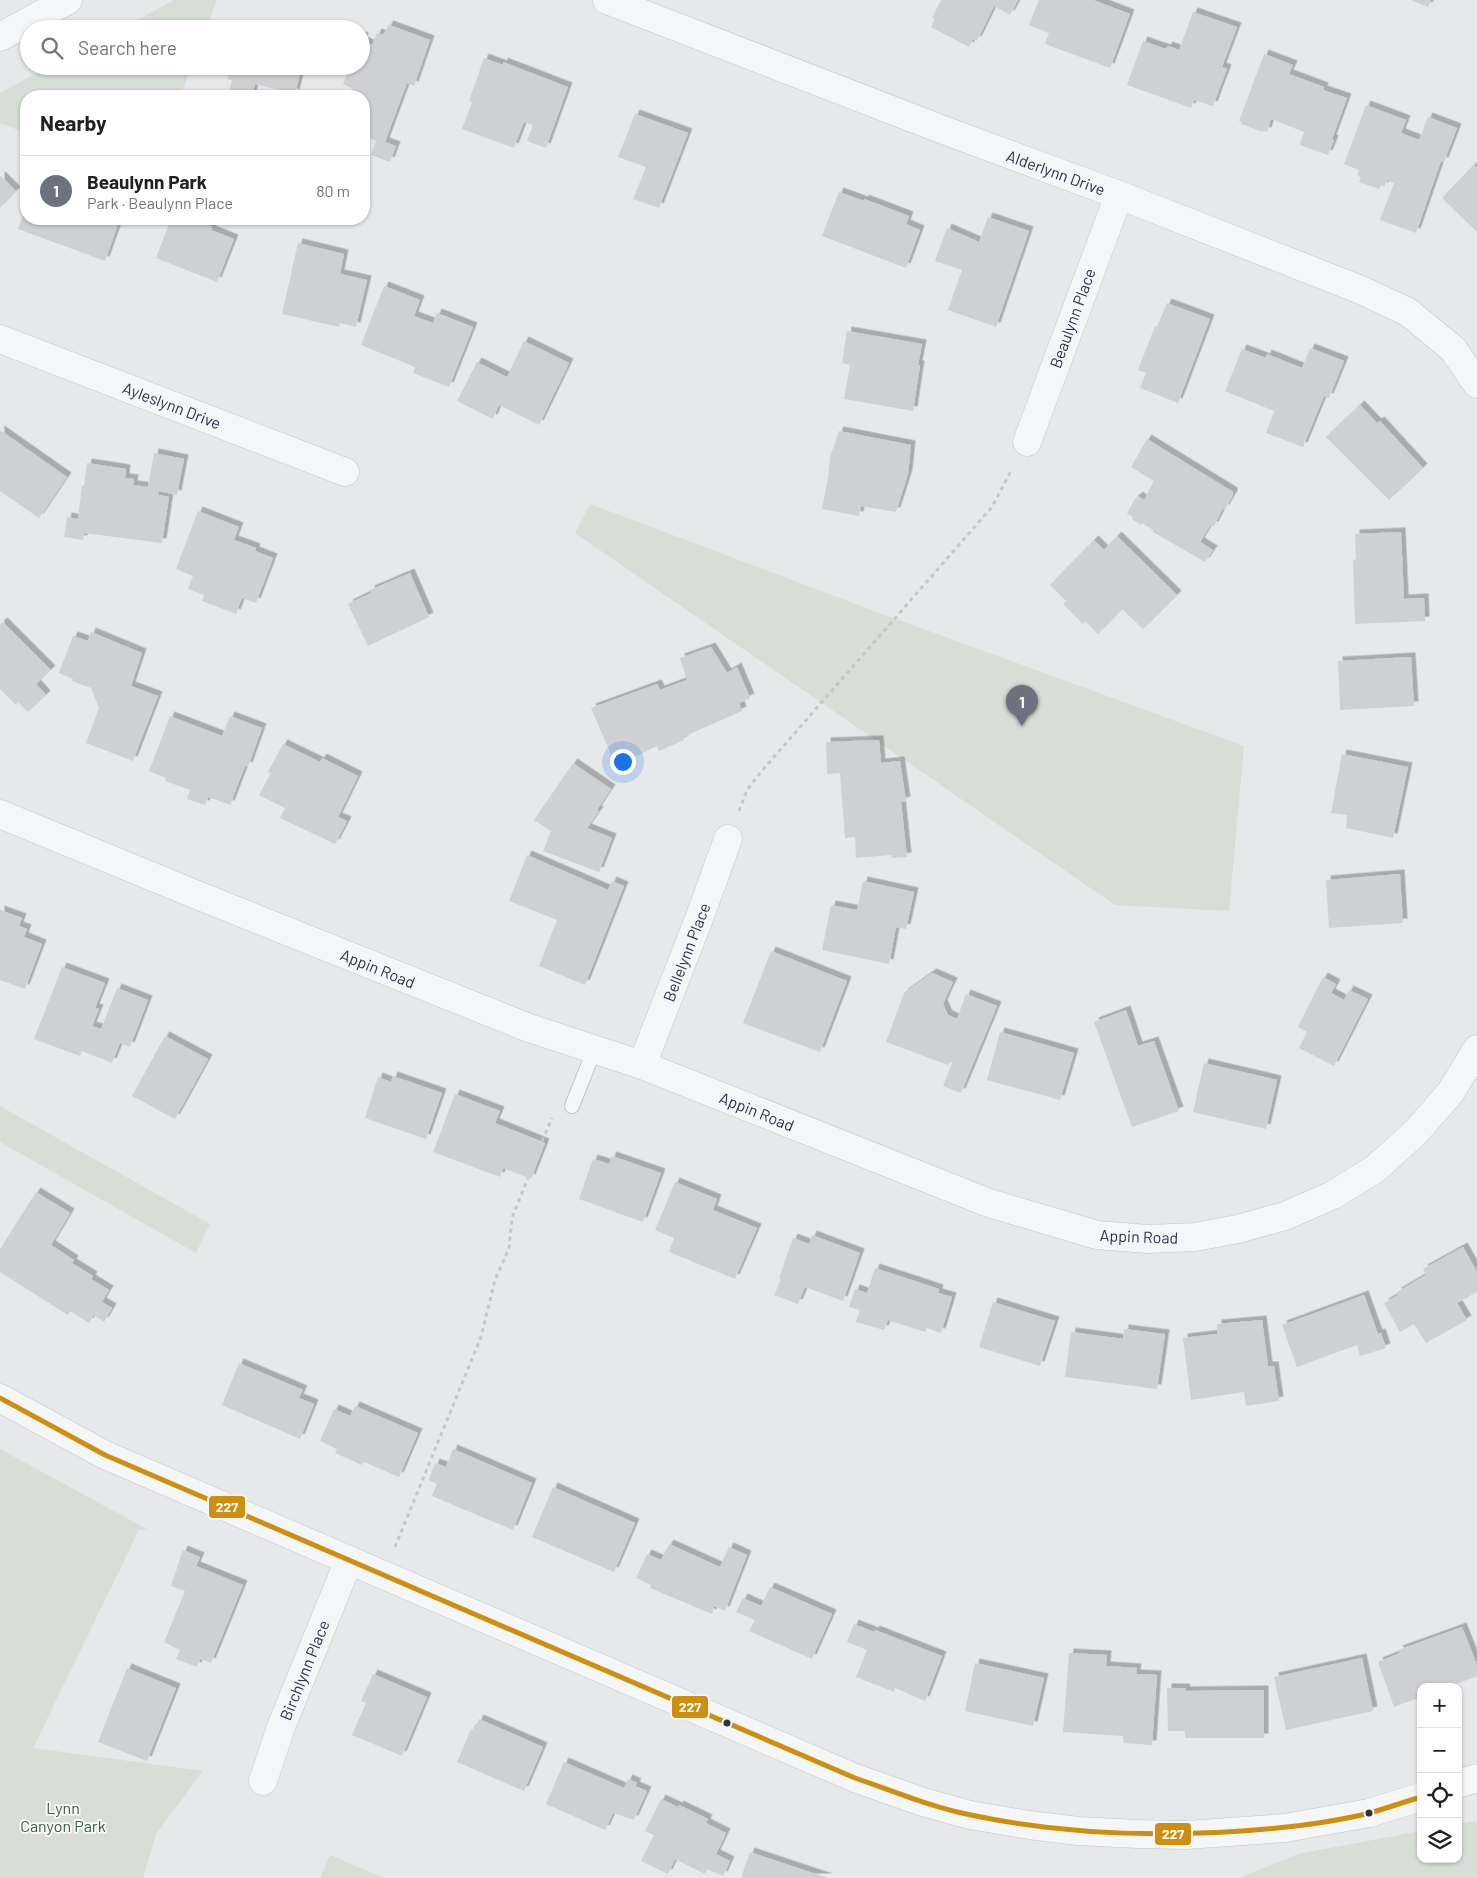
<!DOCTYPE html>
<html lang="en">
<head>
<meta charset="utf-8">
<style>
  :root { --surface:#fff; --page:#f6f6f6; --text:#202124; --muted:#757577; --line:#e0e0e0; --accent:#6c737f }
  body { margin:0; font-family:Barlow,sans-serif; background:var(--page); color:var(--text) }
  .controls { position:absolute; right:15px; bottom:15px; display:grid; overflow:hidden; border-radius:10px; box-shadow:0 1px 4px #0004 }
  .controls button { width:45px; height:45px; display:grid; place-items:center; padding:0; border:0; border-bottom:1px solid var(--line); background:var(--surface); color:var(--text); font:25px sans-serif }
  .you { position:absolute; left:622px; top:761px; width:18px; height:18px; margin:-12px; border:4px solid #fff; border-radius:50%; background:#1a73e8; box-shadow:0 0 0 8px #1a73e833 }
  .badge { display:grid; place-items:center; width:32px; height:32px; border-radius:50%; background:var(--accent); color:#fff; font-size:16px; font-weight:700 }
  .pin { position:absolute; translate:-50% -41px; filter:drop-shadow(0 1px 2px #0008) }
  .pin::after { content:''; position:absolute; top:26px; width:18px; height:15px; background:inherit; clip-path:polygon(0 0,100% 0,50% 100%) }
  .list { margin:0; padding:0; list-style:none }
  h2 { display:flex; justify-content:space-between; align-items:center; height:65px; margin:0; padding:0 20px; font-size:21px }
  h2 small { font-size:16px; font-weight:400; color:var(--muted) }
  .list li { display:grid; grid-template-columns:32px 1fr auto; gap:15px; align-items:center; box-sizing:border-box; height:70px; padding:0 20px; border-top:1px solid var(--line) }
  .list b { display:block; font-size:19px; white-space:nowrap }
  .list p { margin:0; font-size:16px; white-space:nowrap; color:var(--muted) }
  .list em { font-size:16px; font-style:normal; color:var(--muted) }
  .icon { flex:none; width:28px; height:28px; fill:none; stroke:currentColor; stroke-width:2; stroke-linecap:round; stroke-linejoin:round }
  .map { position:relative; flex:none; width:1477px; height:1878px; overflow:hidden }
  .search { position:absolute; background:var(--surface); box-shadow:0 1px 4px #0004; left:20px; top:20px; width:350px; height:55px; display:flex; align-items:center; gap:12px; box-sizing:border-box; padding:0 18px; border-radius:28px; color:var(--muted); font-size:19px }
  .panel { position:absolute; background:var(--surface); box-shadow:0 1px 4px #0004; left:20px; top:90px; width:350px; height:135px; border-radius:20px }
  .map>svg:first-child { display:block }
</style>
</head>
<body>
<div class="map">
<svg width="1477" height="1878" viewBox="0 0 1477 1878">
  <defs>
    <filter id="shadow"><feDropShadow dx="4.5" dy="-4.5" stdDeviation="0" flood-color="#0004"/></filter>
  </defs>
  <rect width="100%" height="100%" fill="#e6e8ea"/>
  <path fill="#d6ded6" d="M 174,0 L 217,0 L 206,29 L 121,29 Z
    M 50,66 L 192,66 L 180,96 L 26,96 L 26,133 L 0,123 L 0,93 Z
    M 590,504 L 885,615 L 1244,746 L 1229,911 L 1115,905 L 575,533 Z
    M 0,1106 L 210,1224 L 196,1253 L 0,1142 Z
    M 0,1449 L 147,1529 L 139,1530 L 33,1748 L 203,1771 L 156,1834 L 143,1878 L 0,1878 Z
    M 1477,1821 L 1477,1878 L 1239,1878 L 1298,1854 L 1421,1831 L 1421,1859 L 1458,1859 L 1458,1824 Z
    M 330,1855 L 384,1878 L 320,1878 Z"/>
  <path fill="#ced0d3" filter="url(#shadow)" d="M 941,0 L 1018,0 L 1010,15 L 994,6 L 977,41 L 973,39 L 969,47 L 931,27 L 935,19 L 932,18 Z
    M 1039,0 L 1093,0 L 1130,14 L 1110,68 L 1045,44 L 1049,33 L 1029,25 Z
    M 1411,0 L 1431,0 L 1428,7 Z
    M 1193,12 L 1237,27 L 1222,67 L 1227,69 L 1213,106 L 1194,100 L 1191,108 L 1127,85 L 1143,41 L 1166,49 L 1168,46 L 1179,50 Z
    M 389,25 L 430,40 L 414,86 L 407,83 L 385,142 L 396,146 L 390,162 L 371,155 L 376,141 L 364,136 L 364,96 L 349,96 L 352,88 L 343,84 L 347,73 L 330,66 L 361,66 L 361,36 L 364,37 L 362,41 L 372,45 L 377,33 L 383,35 Z
    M 1264,54 L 1293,65 L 1289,74 L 1324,87 L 1323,90 L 1347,98 L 1332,139 L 1334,140 L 1328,155 L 1300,145 L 1304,132 L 1271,119 L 1267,132 L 1263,131 L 1263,132 L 1241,124 L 1242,122 L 1239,121 Z
    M 484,58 L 503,65 L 503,62 L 568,87 L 546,148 L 527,141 L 533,125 L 524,122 L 514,148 L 462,129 L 472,102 L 469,101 Z
    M 230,66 L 302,66 L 295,94 L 255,84 L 252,96 L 229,92 L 232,80 L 227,79 Z
    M 1366,105 L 1406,120 L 1401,133 L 1419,140 L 1428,117 L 1457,128 L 1444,162 L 1441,161 L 1416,233 L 1380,220 L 1394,183 L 1387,180 L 1384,187 L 1381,185 L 1379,189 L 1359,182 L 1361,177 L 1357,175 L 1359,170 L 1344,164 Z
    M 635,114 L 688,133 L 659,208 L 633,199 L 646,167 L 618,157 Z
    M 1474,165 L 1477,168 L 1477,232 L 1442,198 Z
    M 1,176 L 16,191 L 0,208 L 0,177 Z
    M 839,192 L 864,201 L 864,199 L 909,216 L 906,224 L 920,230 L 906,268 L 822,236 Z
    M 26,206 L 26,219 L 120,219 L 105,261 L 18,229 Z
    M 988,217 L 1029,231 L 996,327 L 948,310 L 962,270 L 935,261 L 947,228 L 979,242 Z
    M 171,219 L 190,219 L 212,227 L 211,230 L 234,239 L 217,282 L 156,258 Z
    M 298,243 L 344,254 L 340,274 L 367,280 L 356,327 L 340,323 L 339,327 L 282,314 Z
    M 384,286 L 420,300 L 414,316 L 433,323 L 437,313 L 473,327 L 449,387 L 413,373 L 415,367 L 361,345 Z
    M 1167,303 L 1210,319 L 1178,403 L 1140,388 L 1146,373 L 1138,370 L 1155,326 L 1157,327 Z
    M 847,331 L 922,344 L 918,365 L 920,365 L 913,411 L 844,399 L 850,365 L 842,363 Z
    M 524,341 L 569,363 L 539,425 L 499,405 L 493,419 L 457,401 L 477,362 L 507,377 Z
    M 1310,348 L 1344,361 L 1329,398 L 1324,396 L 1303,447 L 1266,433 L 1274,411 L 1225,391 L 1242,349 L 1266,358 L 1267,354 L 1302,368 Z
    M 1360,405 L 1377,423 L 1380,421 L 1423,468 L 1389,500 L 1326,437 Z
    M 0,430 L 67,477 L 39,518 L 0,491 Z
    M 839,431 L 911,445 L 908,474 L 896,512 L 861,506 L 859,516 L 822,509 L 828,478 L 830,457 Z
    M 1147,439 L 1233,492 L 1233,495 L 1225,509 L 1223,508 L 1214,526 L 1210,526 L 1200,542 L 1213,550 L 1205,562 L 1153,532 L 1153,530 L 1142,523 L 1141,525 L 1132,519 L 1133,517 L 1127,514 L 1135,498 L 1136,499 L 1138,496 L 1144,500 L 1154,481 L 1131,467 Z
    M 154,453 L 184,459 L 177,495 L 159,491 L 158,495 L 169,497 L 162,543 L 84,533 L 83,540 L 64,537 L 67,517 L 78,519 L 82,485 L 84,486 L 87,463 L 126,469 L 125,478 L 134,479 L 133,485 L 148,487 Z
    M 198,511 L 239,527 L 234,540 L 256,548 L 255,551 L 273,558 L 256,603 L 242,598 L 236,614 L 202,601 L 204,595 L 188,589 L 193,576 L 176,569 Z
    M 1401,532 L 1404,599 L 1424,598 L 1425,621 L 1355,624 L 1353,560 L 1356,559 L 1355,534 Z
    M 1117,536 L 1177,595 L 1143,629 L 1122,609 L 1098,634 L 1085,621 L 1083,624 L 1063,604 L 1066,601 L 1050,585 L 1094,540 L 1104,550 Z
    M 410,573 L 429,617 L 368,646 L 348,604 L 371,593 L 370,590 Z
    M 3,622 L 51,670 L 36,684 L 46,695 L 28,712 L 18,702 L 16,705 L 0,689 L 0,623 L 1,624 Z
    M 91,632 L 142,653 L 131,686 L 158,696 L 133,761 L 86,743 L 99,708 L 91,688 L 72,681 L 73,679 L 59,673 L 73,636 L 88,641 Z
    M 711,647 L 727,673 L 737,667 L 750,698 L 739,703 L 742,711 L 683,737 L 684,740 L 659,751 L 657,746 L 616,766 L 591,708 L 657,684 L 660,690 L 687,680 L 680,658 Z
    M 1411,657 L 1414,706 L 1340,710 L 1338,661 Z
    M 170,716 L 222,736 L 230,716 L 262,728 L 248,767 L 245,766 L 230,805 L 208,797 L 205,805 L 187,799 L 190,790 L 165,781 L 166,778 L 149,771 Z
    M 879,740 L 881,763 L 900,761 L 906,801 L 901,802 L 907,857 L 892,858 L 891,855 L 856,858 L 855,837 L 845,838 L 840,773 L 827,774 L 826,742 Z
    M 283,744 L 320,762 L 322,758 L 358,776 L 338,817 L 347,821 L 335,844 L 280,818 L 285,808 L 259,795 L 271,773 L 268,772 Z
    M 1342,754 L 1408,767 L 1393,838 L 1346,828 L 1347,815 L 1331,813 Z
    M 573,763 L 611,789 L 597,810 L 599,811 L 587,828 L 612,838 L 599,872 L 543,851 L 551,831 L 534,820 Z
    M 527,855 L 608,890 L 612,881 L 624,886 L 585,985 L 539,966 L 557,920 L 509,901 Z
    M 1400,874 L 1403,923 L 1329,928 L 1326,880 Z
    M 863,881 L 914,892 L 906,929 L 896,927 L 889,964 L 822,950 L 831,905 L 857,910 Z
    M 0,910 L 22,918 L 19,926 L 27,929 L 24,937 L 42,944 L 25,989 L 0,980 Z
    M 771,951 L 847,981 L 820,1052 L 743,1023 Z
    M 62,967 L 105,983 L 95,1008 L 99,1009 L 92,1026 L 101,1029 L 117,988 L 148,1000 L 130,1047 L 120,1043 L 112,1063 L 82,1051 L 80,1056 L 34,1039 Z
    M 932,973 L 953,982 L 943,1004 L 948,1015 L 957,1019 L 966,994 L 997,1006 L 961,1093 L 943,1086 L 952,1063 L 950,1062 L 948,1065 L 886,1042 L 904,993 Z
    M 1323,977 L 1336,984 L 1331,993 L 1344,1000 L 1349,990 L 1368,999 L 1334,1066 L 1299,1048 L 1307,1032 L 1298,1027 Z
    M 1126,1010 L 1138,1046 L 1154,1041 L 1179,1111 L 1132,1127 L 1094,1022 Z
    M 1000,1032 L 1074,1053 L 1060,1100 L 987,1080 Z
    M 165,1036 L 208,1059 L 175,1119 L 132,1096 Z
    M 1204,1063 L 1277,1080 L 1266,1129 L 1193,1112 Z
    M 393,1076 L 442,1093 L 426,1139 L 365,1118 L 378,1077 L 391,1082 Z
    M 455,1094 L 500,1111 L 495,1123 L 545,1143 L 531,1179 L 503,1168 L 500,1177 L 433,1152 Z
    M 612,1156 L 661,1173 L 643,1222 L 579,1199 L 593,1159 L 609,1164 Z
    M 675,1182 L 717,1199 L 713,1210 L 757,1228 L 735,1279 L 669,1252 L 674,1238 L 655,1230 Z
    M 36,1192 L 70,1213 L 51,1245 L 74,1260 L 72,1263 L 93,1276 L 91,1279 L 109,1290 L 102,1302 L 112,1308 L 104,1322 L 94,1315 L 89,1323 L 70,1311 L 68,1315 L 0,1272 L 0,1249 Z
    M 812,1235 L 860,1253 L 843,1301 L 805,1287 L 798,1304 L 774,1295 L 781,1279 L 779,1278 L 793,1238 L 809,1244 Z
    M 1463,1247 L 1477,1272 L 1477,1292 L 1457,1303 L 1467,1320 L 1426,1343 L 1414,1324 L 1400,1332 L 1384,1303 L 1398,1295 L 1397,1292 L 1426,1275 L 1423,1269 Z
    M 875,1268 L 939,1289 L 938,1293 L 952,1297 L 941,1333 L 927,1328 L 925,1332 L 888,1320 L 884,1330 L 856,1322 L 860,1310 L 849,1307 L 855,1289 L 867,1293 Z
    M 1364,1295 L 1378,1334 L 1381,1333 L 1386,1348 L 1360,1356 L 1357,1345 L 1297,1367 L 1282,1325 Z
    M 993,1302 L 1055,1321 L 1040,1366 L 979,1347 Z
    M 1262,1320 L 1268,1366 L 1274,1366 L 1279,1401 L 1246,1406 L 1244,1392 L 1191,1400 L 1183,1338 L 1217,1334 L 1217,1324 Z
    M 1124,1329 L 1165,1334 L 1157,1389 L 1065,1377 L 1071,1332 L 1123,1339 Z
    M 239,1363 L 303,1390 L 299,1398 L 314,1404 L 300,1439 L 222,1405 Z
    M 355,1406 L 418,1433 L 399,1477 L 364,1462 L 362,1465 L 335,1453 L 337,1449 L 320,1441 L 334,1409 L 350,1416 Z
    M 453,1449 L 532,1483 L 513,1530 L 432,1496 L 437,1484 L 429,1480 L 435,1463 L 446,1467 Z
    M 553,1487 L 635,1523 L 614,1572 L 532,1537 Z
    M 669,1544 L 720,1567 L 729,1547 L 747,1555 L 725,1611 L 714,1606 L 712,1614 L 650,1588 L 651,1585 L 636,1578 L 647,1554 L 661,1560 Z
    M 183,1550 L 200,1557 L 196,1566 L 243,1585 L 211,1663 L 200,1659 L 197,1667 L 176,1659 L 180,1650 L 164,1642 L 185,1591 L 171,1586 Z
    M 770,1587 L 832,1614 L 812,1659 L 749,1631 L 755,1620 L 736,1612 L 743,1598 L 761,1606 Z
    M 854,1624 L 874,1632 L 875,1630 L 942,1656 L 925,1701 L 895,1688 L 894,1692 L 856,1677 L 867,1650 L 847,1642 Z
    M 1462,1627 L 1477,1665 L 1477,1676 L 1449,1687 L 1421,1687 L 1421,1697 L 1394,1707 L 1378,1662 L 1400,1653 L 1398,1650 Z
    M 1069,1653 L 1107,1655 L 1106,1666 L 1137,1668 L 1136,1674 L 1157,1675 L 1152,1745 L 1123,1743 L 1123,1736 L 1063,1732 Z
    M 1362,1658 L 1373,1711 L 1286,1730 L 1274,1677 Z
    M 975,1663 L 1044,1678 L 1033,1726 L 965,1711 Z
    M 127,1668 L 176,1688 L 147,1761 L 98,1742 Z
    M 373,1674 L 427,1697 L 402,1756 L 352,1735 L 366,1703 L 361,1701 Z
    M 1167,1688 L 1185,1688 L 1186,1691 L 1264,1690 L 1264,1738 L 1185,1738 L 1185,1731 L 1168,1731 Z
    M 479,1719 L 543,1747 L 524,1791 L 457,1762 L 471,1729 L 474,1730 Z
    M 564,1762 L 624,1788 L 628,1779 L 637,1783 L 635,1786 L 647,1791 L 634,1820 L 613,1813 L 605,1830 L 546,1804 Z
    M 661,1799 L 678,1807 L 679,1805 L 708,1819 L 706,1823 L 726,1833 L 716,1854 L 730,1861 L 723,1876 L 707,1869 L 705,1874 L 675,1859 L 668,1874 L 641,1861 L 654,1835 L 645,1831 Z
    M 750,1852 L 828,1878 L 741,1878 Z"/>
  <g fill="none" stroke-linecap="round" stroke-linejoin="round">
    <defs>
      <path id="service" d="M 572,1106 L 595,1048"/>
      <path id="minor" d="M 607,0 L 946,131 L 1119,195 L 1361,290 L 1408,312 L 1453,349 L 1477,384
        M 0,37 L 68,0
        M 0,339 L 345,472
        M 1027,442 L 1119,195
        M 0,814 L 197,895 L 529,1028 L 642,1065 L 989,1203 L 1097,1235 L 1148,1239 L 1195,1237 L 1238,1229 L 1285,1216 L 1333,1195 L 1375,1169 L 1416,1132 L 1450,1093 L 1477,1049
        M 642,1065 L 700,916 L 728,839
        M 0,1398 L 105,1455 L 855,1778 L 923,1802 L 970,1815 L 1029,1825 L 1078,1831 L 1138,1834 L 1186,1835 L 1285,1828 L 1369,1813 L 1421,1797
        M 263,1781 L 281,1727 L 349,1560
        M 1458,1784 L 1477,1778"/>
    </defs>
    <use href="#service" stroke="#c4c6c8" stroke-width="16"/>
    <use href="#minor" stroke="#c4c6c8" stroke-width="29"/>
    <path stroke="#c5c6ca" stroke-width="3" stroke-dasharray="4 4" stroke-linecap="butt" d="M 739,811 L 747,790 L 760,773 L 992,507 L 1012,469
      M 542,1141 L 552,1118
      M 395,1547 L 481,1337 L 495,1280 L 509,1248 L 512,1218 L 528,1178"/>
    <use href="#service" stroke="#f5f6f7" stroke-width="14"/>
    <use href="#minor" stroke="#f5f6f7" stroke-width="28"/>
    <defs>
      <path id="bus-1" d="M 0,1398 L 105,1455 L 855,1778 C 893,1791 931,1807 971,1815 C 1060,1834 1152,1837 1242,1831 C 1285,1828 1329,1823 1370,1813 C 1387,1808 1404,1802 1421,1797"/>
    </defs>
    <use href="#bus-1" stroke="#f4f6f9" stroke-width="9"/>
    <use href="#bus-1" stroke="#ce8f0e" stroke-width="5"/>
  </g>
  <g fill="#2b3445" stroke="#f4f6f9" stroke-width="2">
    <circle cx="727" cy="1723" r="4.5"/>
    <circle cx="1369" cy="1813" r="4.5"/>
  </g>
  <g text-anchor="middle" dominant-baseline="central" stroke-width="4" stroke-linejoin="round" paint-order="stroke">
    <g font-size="16" fill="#2b3445" stroke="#f4f6f9">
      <text transform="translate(1056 172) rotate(20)">Alderlynn Drive</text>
      <text transform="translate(1072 318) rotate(-70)">Beaulynn Place</text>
      <text transform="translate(172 405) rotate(21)">Ayleslynn Drive</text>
      <text transform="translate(686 952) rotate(-69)">Bellelynn Place</text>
      <text transform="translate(378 968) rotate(22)">Appin Road</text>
      <text transform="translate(757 1111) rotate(22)">Appin Road</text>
      <text transform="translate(1139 1236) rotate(2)">Appin Road</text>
      <text transform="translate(304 1670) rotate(-68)">Birchlynn Place</text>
    </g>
    <g font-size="16" fill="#3f6138" stroke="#f4f6f9">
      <text x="63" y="1807">Lynn<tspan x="63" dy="18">Canyon Park</tspan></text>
    </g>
  </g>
  <g stroke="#f4f6f9" stroke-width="2">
    <rect x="208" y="1495" width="38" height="24" rx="5" fill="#ce8f0e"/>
    <rect x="671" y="1695" width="38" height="24" rx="5" fill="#ce8f0e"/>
    <rect x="1154" y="1822" width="38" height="24" rx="5" fill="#ce8f0e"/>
  </g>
  <g font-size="14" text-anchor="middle" font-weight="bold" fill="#fff">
    <text x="227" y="1512">227</text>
    <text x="690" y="1712">227</text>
    <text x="1173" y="1839">227</text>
  </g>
</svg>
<div class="controls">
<button>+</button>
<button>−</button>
<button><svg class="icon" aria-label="locate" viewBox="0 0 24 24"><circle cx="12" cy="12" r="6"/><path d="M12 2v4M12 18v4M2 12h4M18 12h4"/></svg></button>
<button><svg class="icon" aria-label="layers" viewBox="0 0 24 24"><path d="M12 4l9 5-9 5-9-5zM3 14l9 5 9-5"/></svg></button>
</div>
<div class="you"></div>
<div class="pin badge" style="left:1022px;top:726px">1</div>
<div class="search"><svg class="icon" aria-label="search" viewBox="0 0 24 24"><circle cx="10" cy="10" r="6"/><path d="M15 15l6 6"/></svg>Search here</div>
<section class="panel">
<h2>Nearby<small></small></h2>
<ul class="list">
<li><span class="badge">1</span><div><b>Beaulynn Park</b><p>Park · Beaulynn Place</p></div><em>80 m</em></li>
</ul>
</section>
</div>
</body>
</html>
